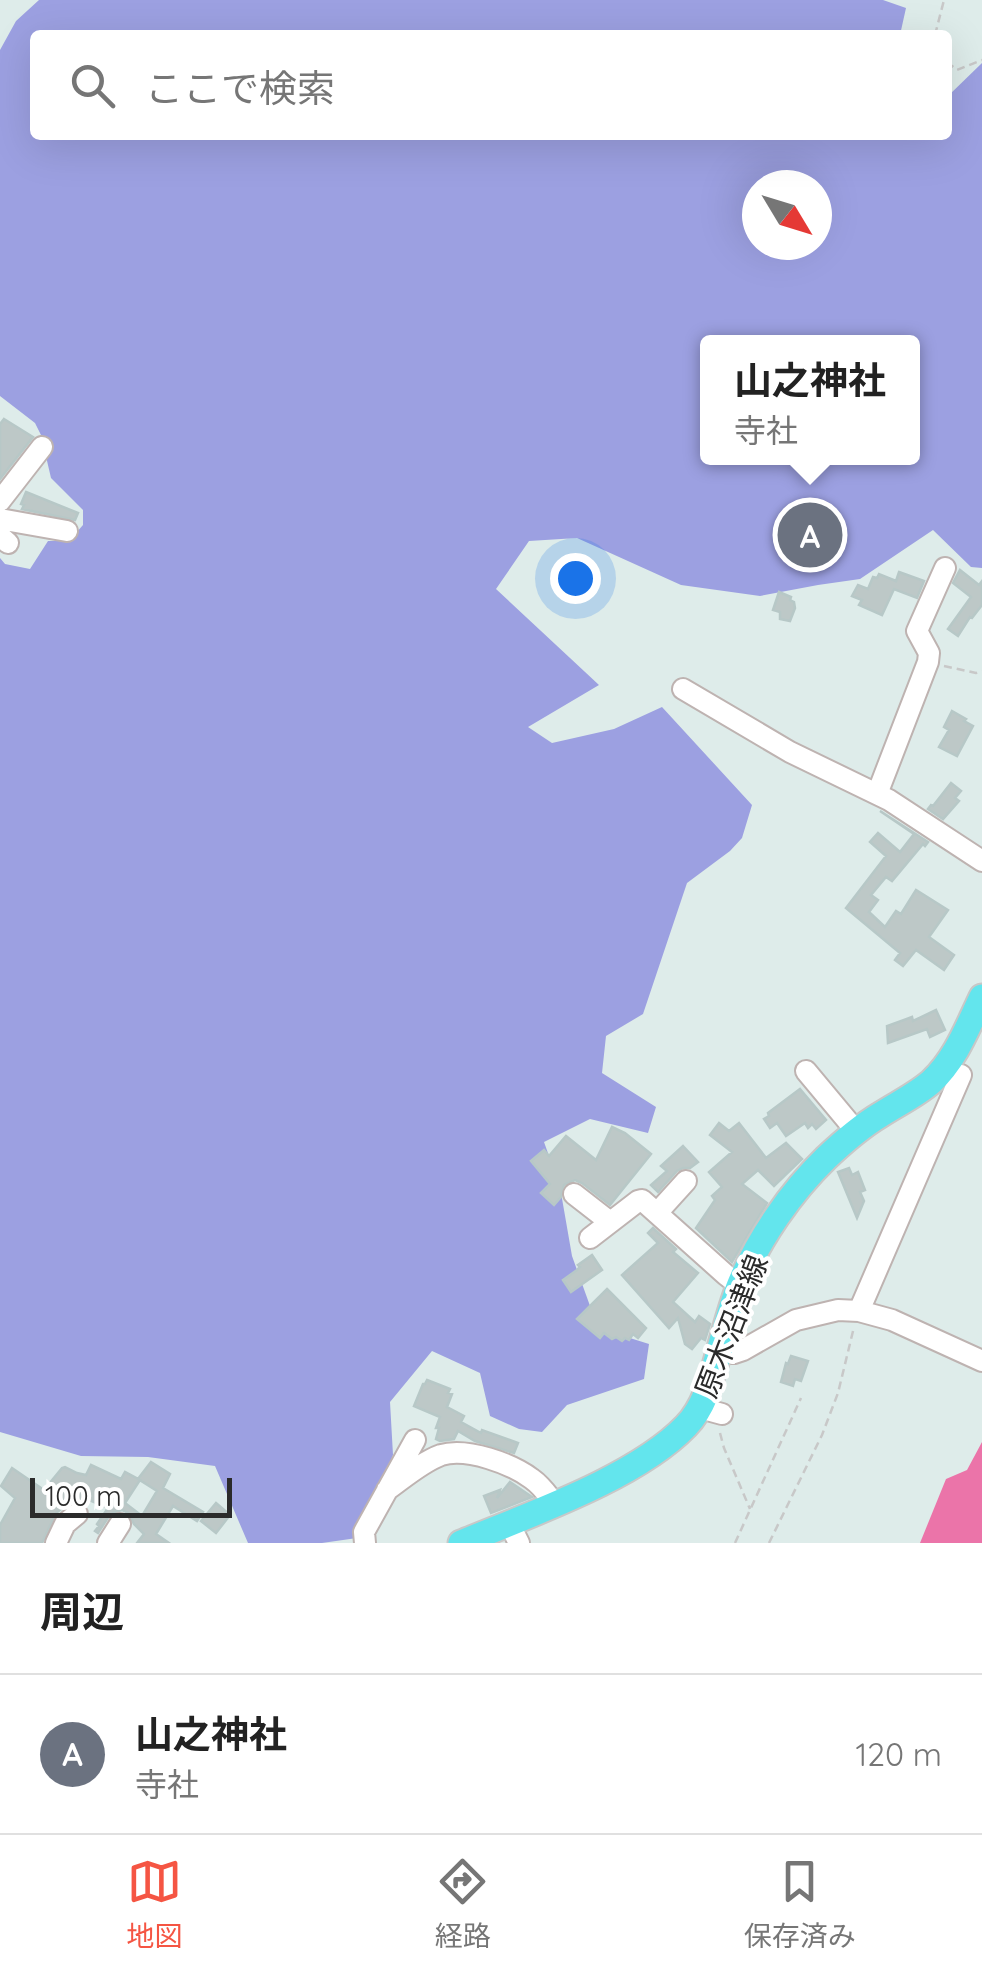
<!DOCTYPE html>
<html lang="ja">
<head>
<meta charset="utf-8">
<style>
  :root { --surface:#fff; --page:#f6f6f6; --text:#222; --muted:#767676; --line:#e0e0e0; --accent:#f55543 }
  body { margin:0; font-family:Quicksand,"Noto Sans JP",sans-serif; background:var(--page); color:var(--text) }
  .compass { position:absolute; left:742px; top:170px; width:90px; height:90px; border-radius:50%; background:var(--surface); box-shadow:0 10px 40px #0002; rotate:128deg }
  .scale { position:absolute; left:30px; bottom:25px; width:202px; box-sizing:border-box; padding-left:10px; border:5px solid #2b2b2b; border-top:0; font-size:28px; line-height:35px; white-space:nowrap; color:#2b2b2b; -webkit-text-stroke:8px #fff; paint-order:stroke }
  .you { position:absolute; left:575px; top:578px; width:35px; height:35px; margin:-25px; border:8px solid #fff; border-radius:50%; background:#1a73e8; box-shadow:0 0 0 15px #1a73e833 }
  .badge { display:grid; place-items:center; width:65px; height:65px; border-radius:50%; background:var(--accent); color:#fff; font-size:32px; font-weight:700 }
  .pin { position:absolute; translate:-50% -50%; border:5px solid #fff; box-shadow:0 2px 10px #0006 }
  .popup { position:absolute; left:700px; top:335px; width:220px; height:130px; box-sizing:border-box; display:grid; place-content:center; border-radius:10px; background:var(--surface); filter:drop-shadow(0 2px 8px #0005); font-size:32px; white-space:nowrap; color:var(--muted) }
  .popup b { font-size:38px; color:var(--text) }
  .popup::after { content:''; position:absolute; left:50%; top:100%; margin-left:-20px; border:20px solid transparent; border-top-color:var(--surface) }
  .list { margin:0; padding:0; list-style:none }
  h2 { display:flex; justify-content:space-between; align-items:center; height:130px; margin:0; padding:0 40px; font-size:42px }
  h2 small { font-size:32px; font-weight:400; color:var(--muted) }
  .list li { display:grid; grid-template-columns:65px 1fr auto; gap:30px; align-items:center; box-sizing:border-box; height:160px; padding:0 40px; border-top:2px solid var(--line) }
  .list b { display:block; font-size:38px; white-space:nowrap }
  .list p { margin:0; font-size:32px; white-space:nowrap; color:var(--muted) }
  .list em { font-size:32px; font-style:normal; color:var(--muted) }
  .icon { flex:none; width:55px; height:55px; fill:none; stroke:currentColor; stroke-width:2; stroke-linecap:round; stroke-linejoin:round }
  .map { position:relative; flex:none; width:982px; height:1543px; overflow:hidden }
  .search { position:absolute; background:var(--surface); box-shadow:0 10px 40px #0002; left:30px; right:30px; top:30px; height:110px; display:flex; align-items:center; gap:25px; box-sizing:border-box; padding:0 35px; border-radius:10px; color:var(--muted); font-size:38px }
  .sheet { height:290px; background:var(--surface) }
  nav { display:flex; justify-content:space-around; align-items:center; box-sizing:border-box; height:140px; border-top:2px solid var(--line); background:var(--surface); font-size:28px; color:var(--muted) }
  nav a { display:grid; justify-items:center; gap:5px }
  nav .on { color:var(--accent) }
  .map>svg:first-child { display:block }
</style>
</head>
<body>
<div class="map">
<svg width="982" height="1543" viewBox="0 0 982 1543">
  <rect width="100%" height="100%" fill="#deecea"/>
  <path fill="#9ca0e1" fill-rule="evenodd" d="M 39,0 L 883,0 L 906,8 L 900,35 L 35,35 L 35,135 L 947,135 L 947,97 L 982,63 L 982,568 L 971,567 L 933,530 L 860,579 L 818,585 L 760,596 L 681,585 L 577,538 L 529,541 L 496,589 L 599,685 L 528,727 L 552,743 L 614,729 L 662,707 L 752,805 L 742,838 L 730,851 L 687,883 L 643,1014 L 606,1036 L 602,1073 L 656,1107 L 648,1133 L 590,1119 L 544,1142 L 560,1187 L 572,1256 L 598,1328 L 649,1344 L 644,1379 L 567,1405 L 542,1432 L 519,1429 L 490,1416 L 480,1373 L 432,1351 L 390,1402 L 393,1455 L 357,1538 L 322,1543 L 248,1543 L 215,1466 L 148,1457 L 81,1456 L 0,1432 L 0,558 L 5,564 L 30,569 L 48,541 L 69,541 L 83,525 L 83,510 L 51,478 L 41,435 L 35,423 L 0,396 L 0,50 L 16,21 ZM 757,185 L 817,185 L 817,245 L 757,245 ZM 708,342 L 912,342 L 912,458 L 708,458 Z"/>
  <path fill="#eb74a9" d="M 982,1442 L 982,1543 L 920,1543 L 946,1479 L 967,1470 Z"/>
  <path fill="#bdc8c7" stroke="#b7c8c7" stroke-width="2.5" d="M 4,419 L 33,437 L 0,479 L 0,424 Z
    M 26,492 L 78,513 L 75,520 L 22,509 L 24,505 L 21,504 Z
    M 960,570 L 979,585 L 982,581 L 982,605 L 972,618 L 970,617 L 958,636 L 948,629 L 971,597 L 953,583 Z
    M 899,572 L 924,581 L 917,598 L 894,589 L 882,615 L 859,605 L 862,600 L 852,596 L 858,585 L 868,589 L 873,577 L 877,578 L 879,574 L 896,581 Z
    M 779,592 L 791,597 L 790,600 L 794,602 L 795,608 L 790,621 L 780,619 L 780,612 L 773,610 Z
    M 952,711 L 966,719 L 964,721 L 973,726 L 957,756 L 939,747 L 949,730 L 944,727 Z
    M 951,783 L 961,791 L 955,798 L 959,801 L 943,819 L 928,809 L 931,805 L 933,806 Z
    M 880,811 L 928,842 L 925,846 L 923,844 L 892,881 L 886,877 L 871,895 L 878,900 L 869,912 L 885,927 L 896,911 L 901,914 L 916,890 L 948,910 L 929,937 L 954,955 L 944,970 L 916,950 L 903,966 L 895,960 L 900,953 L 846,908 L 886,856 L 870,842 L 878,833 L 900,852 L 914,834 Z
    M 936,1010 L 945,1030 L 930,1037 L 927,1029 L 888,1043 L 887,1026 L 912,1017 L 913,1021 Z
    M 800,1089 L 826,1120 L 816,1129 L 812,1124 L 808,1128 L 805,1123 L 786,1136 L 777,1123 L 770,1128 L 764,1119 L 769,1116 L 768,1113 Z
    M 719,1123 L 729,1131 L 739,1123 L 766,1158 L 786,1143 L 802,1159 L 774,1186 L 758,1170 L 742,1184 L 767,1203 L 732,1262 L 696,1228 L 715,1200 L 712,1196 L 722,1187 L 709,1172 L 732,1152 L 710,1135 Z
    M 612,1127 L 625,1133 L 651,1154 L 610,1205 L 582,1183 L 575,1180 L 564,1185 L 561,1197 L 554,1205 L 541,1193 L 550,1184 L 531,1161 L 544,1150 L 549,1156 L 566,1136 L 596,1160 Z
    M 683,1146 L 698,1162 L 690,1168 L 683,1168 L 677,1171 L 658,1192 L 651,1185 L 667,1171 L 661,1166 Z
    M 849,1168 L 852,1175 L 858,1172 L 865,1190 L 860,1192 L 864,1201 L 857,1218 L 838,1172 Z
    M 653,1228 L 676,1249 L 673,1252 L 698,1273 L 673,1302 L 695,1322 L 699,1316 L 710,1324 L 705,1340 L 701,1338 L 692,1349 L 685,1344 L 678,1318 L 669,1328 L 622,1275 L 658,1243 L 648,1233 Z
    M 592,1255 L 602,1270 L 571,1292 L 563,1280 L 577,1270 L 580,1267 L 578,1265 Z
    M 607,1289 L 646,1328 L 638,1338 L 633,1334 L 629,1340 L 625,1338 L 622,1341 L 616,1337 L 612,1339 L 604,1333 L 600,1338 L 577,1319 Z
    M 791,1356 L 808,1361 L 801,1381 L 795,1379 L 793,1386 L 781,1382 L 786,1363 L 788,1364 Z
    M 427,1380 L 450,1389 L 448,1393 L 452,1394 L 447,1407 L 464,1416 L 461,1422 L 481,1433 L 482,1430 L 518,1443 L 514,1453 L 475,1441 L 458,1431 L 454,1439 L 440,1441 L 436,1439 L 439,1428 L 436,1428 L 440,1417 L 414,1406 L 423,1384 L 425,1384 Z
    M 151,1462 L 170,1474 L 163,1488 L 203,1512 L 197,1521 L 173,1506 L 156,1534 L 169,1543 L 137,1543 L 144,1534 L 134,1524 L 128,1513 L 122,1510 L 115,1512 L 109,1516 L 98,1533 L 95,1531 L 99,1526 L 97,1524 L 108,1508 L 87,1499 L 85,1503 L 76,1500 L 69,1503 L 56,1513 L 42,1543 L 0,1543 L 0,1525 L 15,1498 L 1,1486 L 12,1468 L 44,1490 L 62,1468 L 65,1467 L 77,1473 L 86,1475 L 91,1465 L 121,1479 L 125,1472 L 140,1480 L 125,1503 L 142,1516 L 157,1491 L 138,1479 Z
    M 510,1482 L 532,1497 L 491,1513 L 484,1496 L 500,1490 L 497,1498 Z
    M 216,1503 L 230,1515 L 216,1533 L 201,1521 Z"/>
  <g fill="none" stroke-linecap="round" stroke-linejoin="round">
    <defs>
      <path id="minor" d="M 0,501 L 42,447
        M 0,519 L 67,531
        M 0,536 L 8,543
        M 683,689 L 790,752 L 889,800 L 982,861
        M 881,795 L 879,789 L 928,662 L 929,653 L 917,631 L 945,568
        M 806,1071 L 856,1131
        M 574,1194 L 610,1222
        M 657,1213 L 686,1181
        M 590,1238 L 638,1201 L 642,1200 L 726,1275 L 739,1285
        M 859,1311 L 961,1075
        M 720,1353 L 734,1353 L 743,1350 L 796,1320 L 838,1310 L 859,1311 L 892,1320 L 982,1361
        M 700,1408 L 722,1414
        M 387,1490 C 404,1478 422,1462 441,1455 C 467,1447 512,1464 532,1479 C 542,1486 547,1494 554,1503
        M 509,1523 L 519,1543
        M 56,1543 L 65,1524 L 77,1514
        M 108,1543 L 120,1524
        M 365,1543 L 364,1532 L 415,1440"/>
      <path id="major" d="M 461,1543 C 528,1515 636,1478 686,1426 C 695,1417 701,1406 706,1394 C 719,1358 726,1319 740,1284 C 759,1238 791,1192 826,1158 C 843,1142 860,1127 880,1115 C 897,1104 916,1095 931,1082 C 956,1059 968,1026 982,997"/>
    </defs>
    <use href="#minor" stroke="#beb3b1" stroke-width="24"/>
    <use href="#major" stroke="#c8c8c8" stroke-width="29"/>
    <path stroke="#c8c8c8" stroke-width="2.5" stroke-dasharray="8 5" stroke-linecap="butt" d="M 935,35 L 944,0
      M 947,62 L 957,70 L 982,60
      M 944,666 L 976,673 L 982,671
      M 720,1433 L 724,1448 L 750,1509
      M 735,1543 L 801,1398
      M 769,1543 L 822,1435 L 838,1393 L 854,1327"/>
    <use href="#minor" stroke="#fff" stroke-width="20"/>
    <use href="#major" stroke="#63e5ed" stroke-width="25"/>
  </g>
  <g text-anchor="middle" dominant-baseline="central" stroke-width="8" stroke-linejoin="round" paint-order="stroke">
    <g font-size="30" fill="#2b2b2b" stroke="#fff">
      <text transform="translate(731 1326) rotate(-69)">原木沼津線</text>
    </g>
  </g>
</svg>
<svg class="compass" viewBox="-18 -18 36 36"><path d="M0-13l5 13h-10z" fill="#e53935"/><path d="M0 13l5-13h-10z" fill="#767676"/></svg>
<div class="scale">100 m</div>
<div class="you"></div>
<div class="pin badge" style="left:810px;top:535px;background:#6b7280">A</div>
<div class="popup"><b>山之神社</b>寺社</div>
<div class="search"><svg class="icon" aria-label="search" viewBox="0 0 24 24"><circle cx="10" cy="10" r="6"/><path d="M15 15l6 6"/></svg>ここで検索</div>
</div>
<section class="sheet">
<h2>周辺<small></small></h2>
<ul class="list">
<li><span class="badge" style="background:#6b7280">A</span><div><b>山之神社</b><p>寺社</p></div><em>120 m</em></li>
</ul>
</section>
<nav>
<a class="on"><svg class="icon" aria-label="map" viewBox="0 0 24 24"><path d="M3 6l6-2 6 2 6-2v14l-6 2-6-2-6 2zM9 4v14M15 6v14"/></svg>地図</a>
<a><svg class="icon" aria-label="directions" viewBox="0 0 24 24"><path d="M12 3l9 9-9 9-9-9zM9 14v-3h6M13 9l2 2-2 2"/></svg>経路</a>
<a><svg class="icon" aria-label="saved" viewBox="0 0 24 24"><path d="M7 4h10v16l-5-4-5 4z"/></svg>保存済み</a>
</nav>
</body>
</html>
